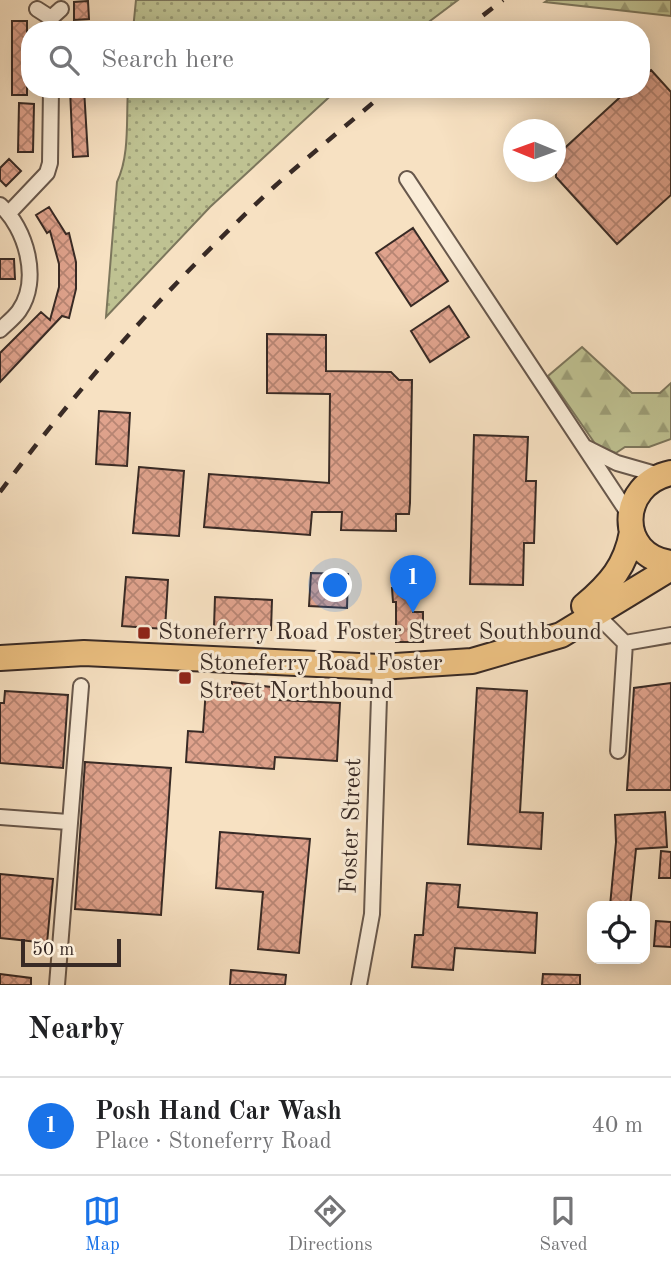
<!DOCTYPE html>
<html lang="en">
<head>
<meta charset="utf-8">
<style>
  :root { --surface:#fff; --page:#f6f6f6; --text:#202124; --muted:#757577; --line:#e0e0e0; --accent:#1a73e8 }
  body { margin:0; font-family:"Old Standard TT",serif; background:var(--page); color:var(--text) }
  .controls { position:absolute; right:21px; bottom:21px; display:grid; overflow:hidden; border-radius:14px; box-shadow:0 4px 18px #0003 }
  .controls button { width:63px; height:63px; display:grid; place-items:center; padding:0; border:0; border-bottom:2px solid var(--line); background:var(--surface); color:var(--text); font:35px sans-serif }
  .compass { position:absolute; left:503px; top:119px; width:63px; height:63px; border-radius:50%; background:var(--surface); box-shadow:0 4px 18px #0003; rotate:271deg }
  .scale { position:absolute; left:21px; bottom:18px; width:100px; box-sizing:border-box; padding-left:7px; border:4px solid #382a25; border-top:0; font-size:19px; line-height:24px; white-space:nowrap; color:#382a25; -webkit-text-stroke:5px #faecd7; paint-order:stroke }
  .you { position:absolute; left:336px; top:586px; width:24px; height:24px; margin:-18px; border:5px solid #fff; border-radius:50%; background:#1a73e8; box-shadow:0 0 0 10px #1a73e833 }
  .badge { display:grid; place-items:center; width:46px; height:46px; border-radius:50%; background:var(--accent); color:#fff; font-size:23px; font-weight:700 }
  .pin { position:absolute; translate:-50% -58px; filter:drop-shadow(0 2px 4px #0008) }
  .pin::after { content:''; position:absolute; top:37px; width:24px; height:21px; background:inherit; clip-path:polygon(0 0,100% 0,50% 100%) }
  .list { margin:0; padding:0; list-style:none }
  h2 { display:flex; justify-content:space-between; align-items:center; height:91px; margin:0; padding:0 28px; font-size:30px }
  h2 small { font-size:23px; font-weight:400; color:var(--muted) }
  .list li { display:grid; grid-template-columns:46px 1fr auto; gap:21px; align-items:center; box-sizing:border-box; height:98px; padding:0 28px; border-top:2px solid var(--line) }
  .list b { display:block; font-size:26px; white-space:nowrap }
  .list p { margin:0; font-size:23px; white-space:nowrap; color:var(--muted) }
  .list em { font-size:23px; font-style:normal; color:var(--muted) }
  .icon { flex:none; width:38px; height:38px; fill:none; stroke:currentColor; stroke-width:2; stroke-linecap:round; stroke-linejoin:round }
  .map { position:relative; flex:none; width:671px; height:985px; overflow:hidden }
  .search { position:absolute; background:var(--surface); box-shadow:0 4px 18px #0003; left:21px; right:21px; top:21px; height:77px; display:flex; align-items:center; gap:18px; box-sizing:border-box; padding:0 24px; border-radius:28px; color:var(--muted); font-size:26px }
  .sheet { height:189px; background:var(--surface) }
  nav { display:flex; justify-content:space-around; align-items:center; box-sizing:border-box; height:98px; border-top:2px solid var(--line); background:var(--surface); font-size:19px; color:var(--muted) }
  nav a { display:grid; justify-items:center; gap:4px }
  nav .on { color:var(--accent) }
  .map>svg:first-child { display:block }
</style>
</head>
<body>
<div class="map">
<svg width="671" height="985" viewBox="0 0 671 985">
  <defs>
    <pattern id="forest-firs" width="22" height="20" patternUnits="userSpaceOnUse" patternTransform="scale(1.75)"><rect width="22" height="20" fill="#bfc292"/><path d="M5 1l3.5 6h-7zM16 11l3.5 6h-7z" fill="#9c9e77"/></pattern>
    <pattern id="park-dots" width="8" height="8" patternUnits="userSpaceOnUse" patternTransform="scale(1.75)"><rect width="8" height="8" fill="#bfc292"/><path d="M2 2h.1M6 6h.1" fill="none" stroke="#9c9e77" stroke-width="1.8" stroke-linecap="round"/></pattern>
    <pattern id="building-cross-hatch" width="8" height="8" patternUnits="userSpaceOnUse" patternTransform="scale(1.75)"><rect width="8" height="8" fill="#e0a38d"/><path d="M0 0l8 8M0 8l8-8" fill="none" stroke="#b78573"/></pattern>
  </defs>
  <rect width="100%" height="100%" fill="#f7e1c2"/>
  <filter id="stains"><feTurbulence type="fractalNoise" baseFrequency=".00286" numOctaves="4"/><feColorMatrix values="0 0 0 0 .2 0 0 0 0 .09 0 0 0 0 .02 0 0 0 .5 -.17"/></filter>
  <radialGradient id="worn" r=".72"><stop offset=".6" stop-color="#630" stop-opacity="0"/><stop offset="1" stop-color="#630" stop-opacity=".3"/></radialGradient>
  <path fill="url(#forest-firs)" stroke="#7c765c" stroke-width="2" d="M 548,0 L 671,0 L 671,16 L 545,2 Z
    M 582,347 L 632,393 L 660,393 L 671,383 L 671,439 L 649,447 L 625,447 L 616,453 L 596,445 L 548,376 Z"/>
  <path fill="url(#park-dots)" stroke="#7c765c" stroke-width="2" d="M 136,0 L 458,0 L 418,30 L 133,30 Z
    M 128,89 L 338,89 L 210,207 L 106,317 L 117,182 C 130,155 126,119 128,89 Z"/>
  <path fill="url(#building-cross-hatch)" stroke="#382a25" stroke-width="2" d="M 88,1 L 89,19 L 74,20 L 74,2 Z
    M 12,21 L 27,21 L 27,95 L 12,95 Z
    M 651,70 L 671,92 L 671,195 L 617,244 L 556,177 L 556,156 L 629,89 L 641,89 L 641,78 Z
    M 70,89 L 84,89 L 88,156 L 73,157 Z
    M 19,103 L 34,104 L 33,152 L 18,152 Z
    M 9,159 L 21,171 L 6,186 L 0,180 L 0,168 Z
    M 49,207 L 66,234 L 69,233 L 76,262 L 76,289 L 69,318 L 62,316 L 0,382 L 0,353 L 41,312 L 50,320 L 59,287 L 59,264 L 50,231 L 47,233 L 36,215 Z
    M 413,228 L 448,281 L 411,306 L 376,253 Z
    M 0,259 L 14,259 L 15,279 L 0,279 Z
    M 449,306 L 469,337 L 430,362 L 411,331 Z
    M 267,334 L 326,335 L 326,371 L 391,372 L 399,380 L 412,380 L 410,503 L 409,514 L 396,514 L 396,531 L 341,530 L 342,512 L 312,512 L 310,535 L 204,527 L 209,474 L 329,483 L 330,394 L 267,393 Z
    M 99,411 L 130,413 L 127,466 L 96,464 Z
    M 474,435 L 528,437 L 526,481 L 536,481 L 534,543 L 524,543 L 523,585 L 470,584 Z
    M 139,467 L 184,471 L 179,536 L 133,533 Z
    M 311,573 L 348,574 L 347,608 L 309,606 Z
    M 126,577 L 168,580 L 165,629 L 122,626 Z
    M 392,588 L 413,588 L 413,612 L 423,612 L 423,642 L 396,642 L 396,602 L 393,602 Z
    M 215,597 L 272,600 L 271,630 L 214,627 Z
    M 232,682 L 271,687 L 276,691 L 279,700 L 340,703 L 337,761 L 275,757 L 274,769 L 186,762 L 188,731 L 203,732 L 206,688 L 232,688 Z
    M 671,683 L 671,790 L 627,790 L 634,688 Z
    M 477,688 L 527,691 L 520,812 L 543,813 L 541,849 L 468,844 Z
    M 5,691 L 68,695 L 63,768 L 0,763 L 0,703 L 4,703 Z
    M 85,762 L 171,768 L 161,915 L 75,909 Z
    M 665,812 L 667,847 L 636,849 L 630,906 L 610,906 L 616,842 L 615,815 Z
    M 220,832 L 310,839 L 299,953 L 258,949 L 263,892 L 216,888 Z
    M 661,851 L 671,852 L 671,878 L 659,878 Z
    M 0,874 L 53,879 L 47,943 L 0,938 Z
    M 427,883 L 460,885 L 458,907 L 537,913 L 535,953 L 455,948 L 453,970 L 412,967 L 415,935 L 423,935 Z
    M 656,921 L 671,922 L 671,947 L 654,946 Z
    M 231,970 L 286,975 L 285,985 L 230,985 Z
    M 0,974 L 31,978 L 31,985 L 0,985 Z
    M 543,974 L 580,975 L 580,985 L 542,985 Z"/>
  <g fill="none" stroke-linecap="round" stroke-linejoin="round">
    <defs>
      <path id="street" d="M 37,9 L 51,18 L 61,9
        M 407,179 L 630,516
        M 0,205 C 26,228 41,280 19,311 C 14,318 6,324 0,330
        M 9,213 L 47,173 L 50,163 L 51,89
        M 585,447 L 617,463 L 659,475
        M 596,614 L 625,643 L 671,635
        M 618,751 L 625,643
        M 0,817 L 68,822
        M 57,985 L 81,686
        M 359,985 L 372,914 L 380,667"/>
      <path id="highway" d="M 671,473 C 618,484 616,556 671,563
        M 584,606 C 610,584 626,566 632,532
        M 0,658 L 84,653 L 380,667 L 472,661 L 561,635 L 671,568"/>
    </defs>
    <use href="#street" stroke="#68584c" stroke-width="18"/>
    <use href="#highway" stroke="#382a25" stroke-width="28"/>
    <use href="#street" stroke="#faecd7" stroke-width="14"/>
    <use href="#highway" stroke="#ecc081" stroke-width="24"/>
    <path stroke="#382a25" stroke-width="4.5" stroke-dasharray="12 12" stroke-linecap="butt" d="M 464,30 L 503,0
      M 0,492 C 82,382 175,279 275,186 C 312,153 351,122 389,89"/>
  </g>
  <g fill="#8f2418" stroke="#faecd7" stroke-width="2.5">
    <rect x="137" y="626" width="14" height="14" rx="3.5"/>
    <rect x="178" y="671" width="14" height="14" rx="3.5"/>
  </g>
  <g text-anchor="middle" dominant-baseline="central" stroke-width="6" stroke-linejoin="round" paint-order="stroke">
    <g font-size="24" fill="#382a25" stroke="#faecd7" text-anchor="start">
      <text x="158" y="633">Stoneferry Road Foster Street Southbound</text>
      <text x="199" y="664">Stoneferry Road Foster<tspan x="199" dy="28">Street Northbound</tspan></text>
    </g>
    <g font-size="24" fill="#382a25" stroke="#faecd7">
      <text transform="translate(352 826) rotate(-88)">Foster Street</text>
    </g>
  </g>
  <rect width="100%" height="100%" filter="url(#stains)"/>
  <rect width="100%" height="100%" fill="url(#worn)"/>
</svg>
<div class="controls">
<button><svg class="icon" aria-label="locate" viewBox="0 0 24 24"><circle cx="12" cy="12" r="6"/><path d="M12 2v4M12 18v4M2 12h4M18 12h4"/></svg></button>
</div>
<svg class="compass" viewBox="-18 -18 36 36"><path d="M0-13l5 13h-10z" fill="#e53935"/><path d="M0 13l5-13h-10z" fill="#757577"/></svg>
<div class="scale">50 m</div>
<div class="you"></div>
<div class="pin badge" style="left:413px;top:613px">1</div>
<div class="search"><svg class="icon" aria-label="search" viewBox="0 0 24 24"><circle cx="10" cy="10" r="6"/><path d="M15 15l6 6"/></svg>Search here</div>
</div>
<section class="sheet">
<h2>Nearby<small></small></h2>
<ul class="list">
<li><span class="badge">1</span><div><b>Posh Hand Car Wash</b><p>Place · Stoneferry Road</p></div><em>40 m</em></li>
</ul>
</section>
<nav>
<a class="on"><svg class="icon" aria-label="map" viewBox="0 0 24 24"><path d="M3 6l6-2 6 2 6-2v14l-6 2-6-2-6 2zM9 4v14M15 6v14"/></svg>Map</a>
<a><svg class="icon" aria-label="directions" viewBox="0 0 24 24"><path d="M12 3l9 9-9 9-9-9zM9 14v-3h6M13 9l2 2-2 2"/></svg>Directions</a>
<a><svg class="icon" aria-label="saved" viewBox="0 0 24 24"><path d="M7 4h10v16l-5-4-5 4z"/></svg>Saved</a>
</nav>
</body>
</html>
